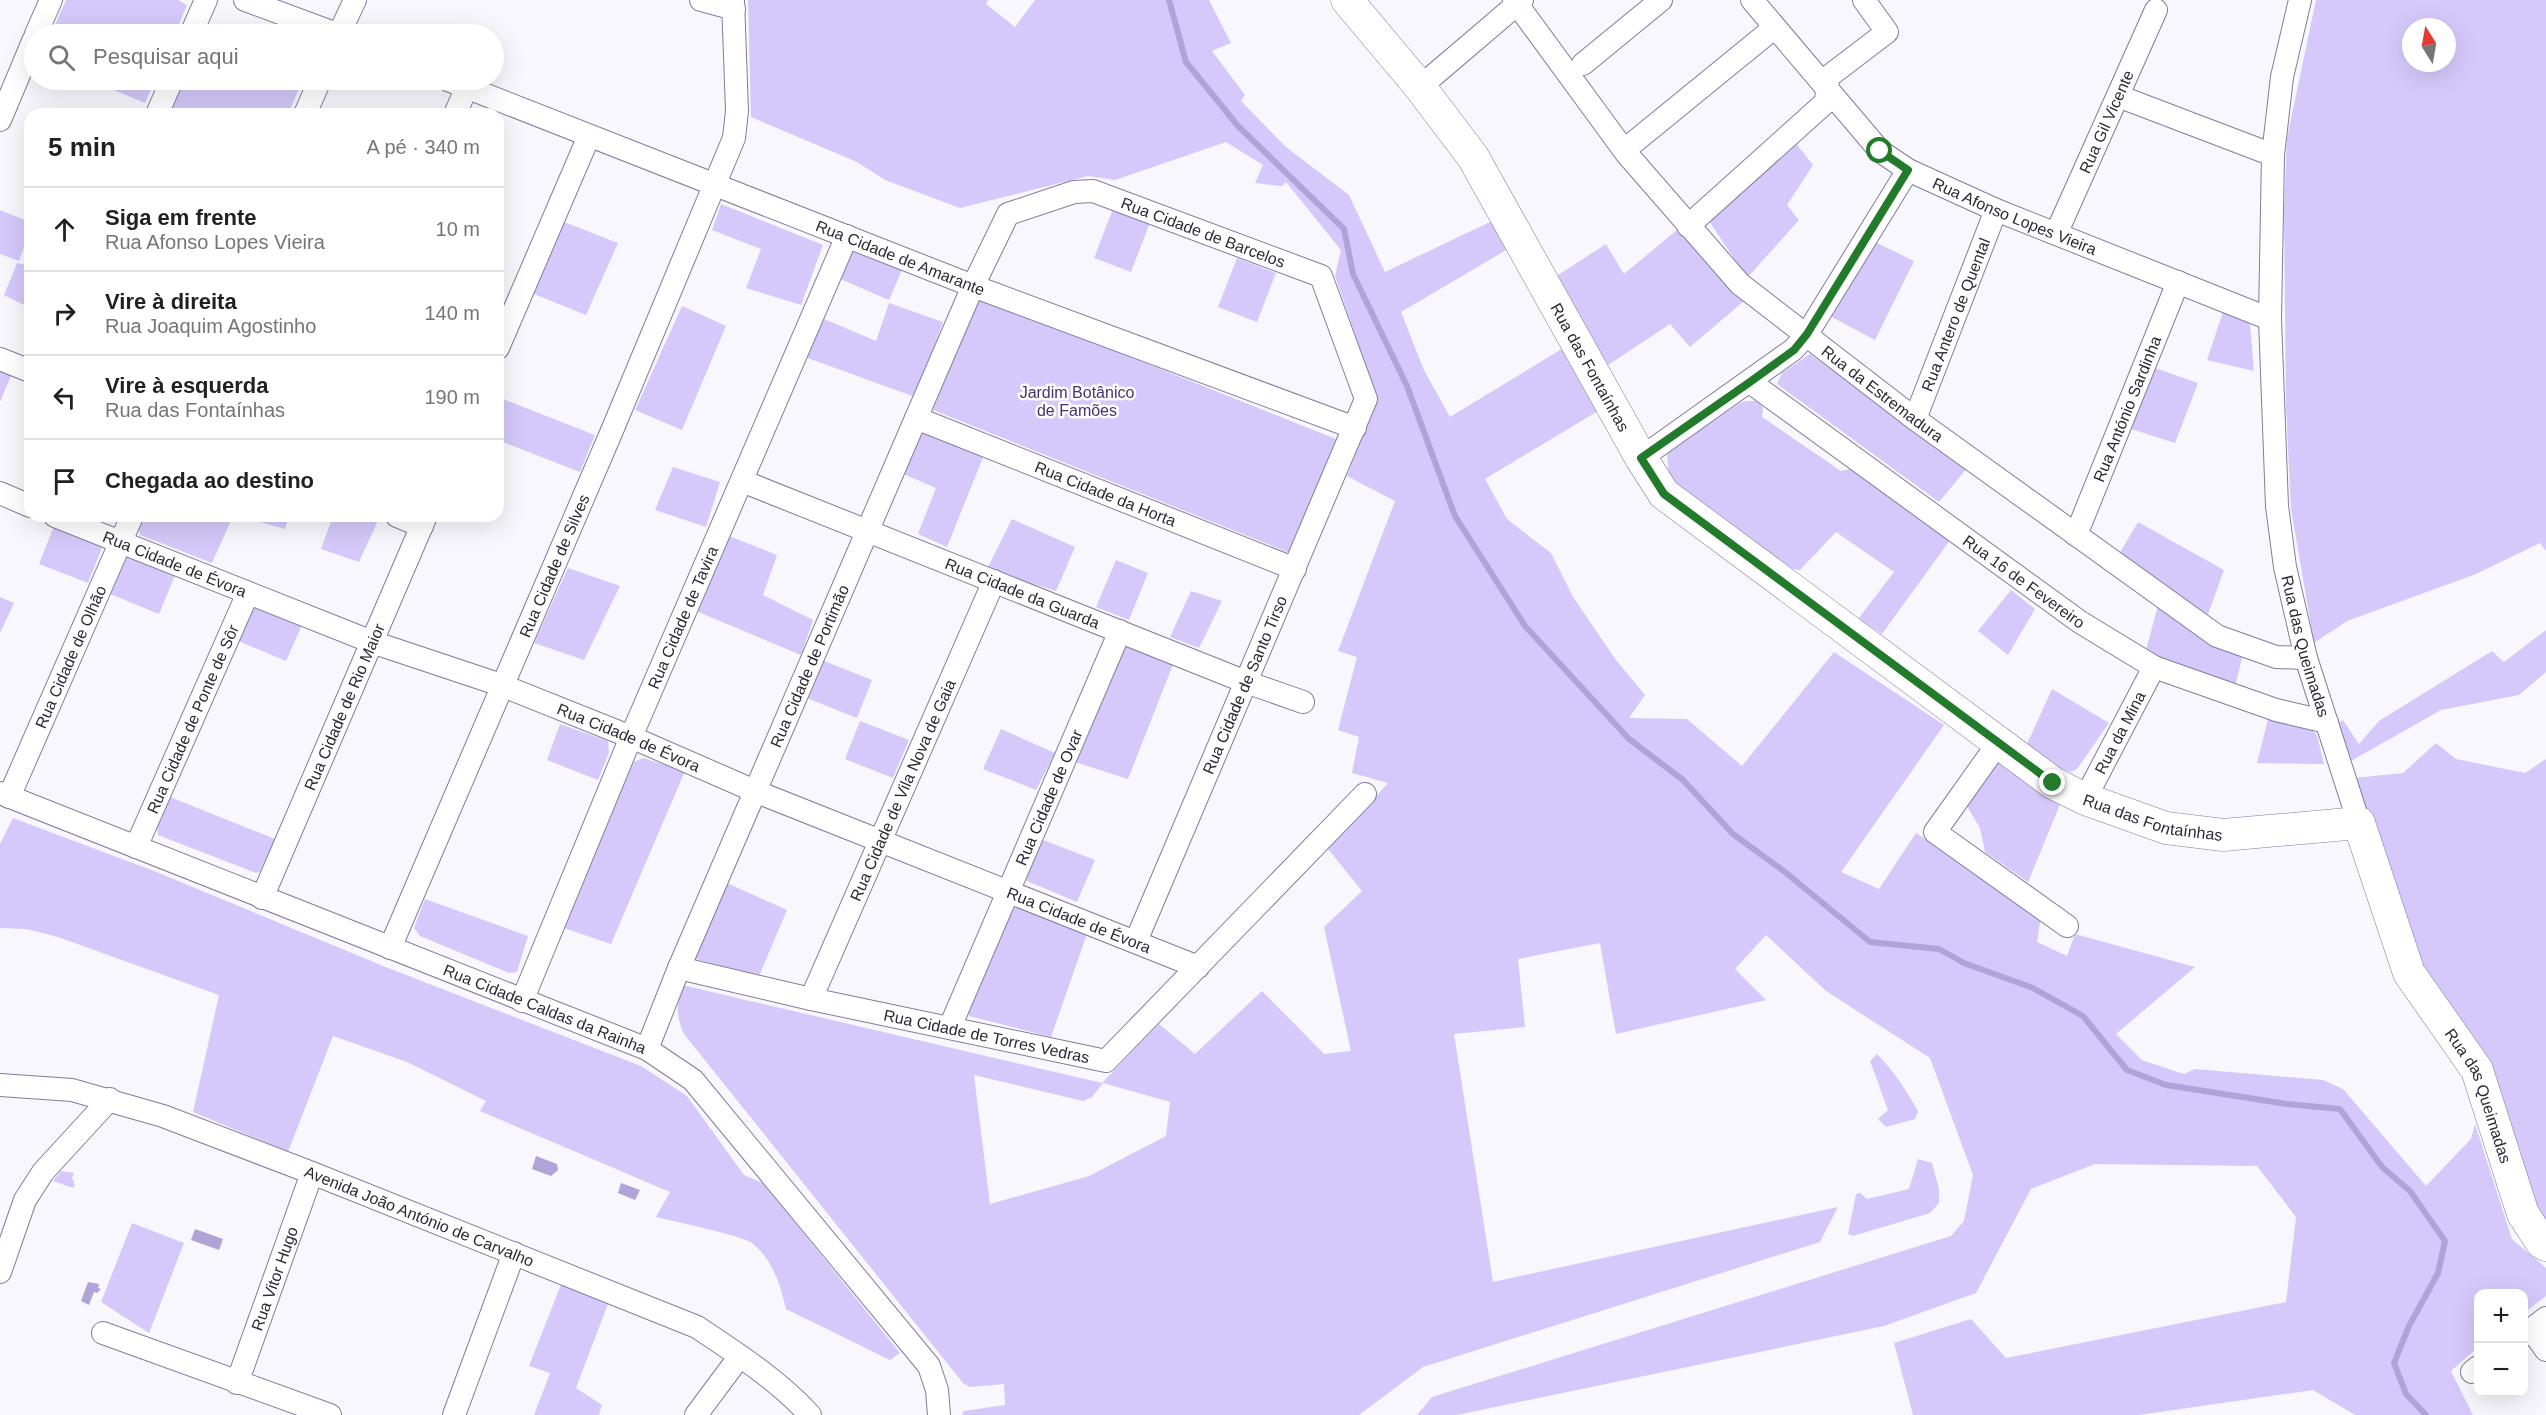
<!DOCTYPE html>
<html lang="pt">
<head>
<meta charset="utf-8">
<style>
  :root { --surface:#fff; --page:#f2f2f2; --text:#202124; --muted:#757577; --line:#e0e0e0 }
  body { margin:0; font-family:Arial,sans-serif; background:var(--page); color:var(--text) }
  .controls { position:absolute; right:18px; bottom:18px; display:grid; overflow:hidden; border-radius:12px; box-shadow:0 6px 24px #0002 }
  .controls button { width:54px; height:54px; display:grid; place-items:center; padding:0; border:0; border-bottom:2px solid var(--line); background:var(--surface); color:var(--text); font:30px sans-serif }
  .compass { position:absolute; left:2402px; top:18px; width:54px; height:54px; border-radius:50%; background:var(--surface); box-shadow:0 6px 24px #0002; rotate:349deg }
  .stop { position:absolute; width:18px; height:18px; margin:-14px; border:4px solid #217b2a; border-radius:50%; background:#fff }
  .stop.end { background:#217b2a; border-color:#fff; box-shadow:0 2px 6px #0008 }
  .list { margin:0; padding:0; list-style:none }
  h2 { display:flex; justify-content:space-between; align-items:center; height:78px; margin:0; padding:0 24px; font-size:26px }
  h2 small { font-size:20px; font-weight:400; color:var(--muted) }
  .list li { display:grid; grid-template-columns:39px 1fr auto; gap:18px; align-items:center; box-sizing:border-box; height:84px; padding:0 24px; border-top:2px solid var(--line) }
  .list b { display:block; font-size:22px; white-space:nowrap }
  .list p { margin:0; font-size:20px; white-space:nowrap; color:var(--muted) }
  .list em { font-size:20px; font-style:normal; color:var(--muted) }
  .icon { flex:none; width:33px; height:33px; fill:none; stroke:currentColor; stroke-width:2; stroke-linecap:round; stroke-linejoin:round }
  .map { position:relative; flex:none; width:2546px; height:1415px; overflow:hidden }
  .search { position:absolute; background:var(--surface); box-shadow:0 6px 24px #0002; left:24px; top:24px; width:480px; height:66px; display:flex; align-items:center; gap:15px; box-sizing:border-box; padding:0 21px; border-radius:33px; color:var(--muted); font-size:22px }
  .panel { position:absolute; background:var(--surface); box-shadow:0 6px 24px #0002; left:24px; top:108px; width:480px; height:414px; border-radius:18px }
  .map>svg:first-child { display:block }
</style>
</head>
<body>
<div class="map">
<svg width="2546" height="1415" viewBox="0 0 2546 1415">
  <rect width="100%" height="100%" fill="#f8f7fe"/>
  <path fill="#d4c9fa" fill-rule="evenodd" d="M 66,0 L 178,0 L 187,5 L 175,34 L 51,34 Z
    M 748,0 L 988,0 L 986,4 L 1015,27 L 1035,0 L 1209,0 L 1231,43 L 1212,51 L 1245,95 L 1241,101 L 1286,147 L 1349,195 L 1385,272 L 1492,221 L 1508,249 L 1401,312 L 1424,370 L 1450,417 L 1565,347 L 1598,411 L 1485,479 L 1507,519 L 1551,553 L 1573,597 L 1616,660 L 1645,695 L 1629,718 L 1687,719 L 1742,766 L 1834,652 L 1944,725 L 1841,872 L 1879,889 L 1916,833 L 2041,917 L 2037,942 L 2067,956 L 2075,934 L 2195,967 L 2116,1034 L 2142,1060 L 2184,1074 L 2195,1069 L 2323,1080 L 2343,1089 L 2426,1186 L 2471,1139 L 2475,1124 L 2512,1239 L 2546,1268 L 2546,1296 L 2524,1313 L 2524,1294 L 2478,1294 L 2478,1347 L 2451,1371 L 2473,1415 L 2355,1415 L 2313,1390 L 2139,1415 L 1913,1415 L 1894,1343 L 1971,1319 L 2006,1358 L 2286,1302 L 2296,1217 L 2257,1166 L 2095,1164 L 2031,1189 L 1976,1293 L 1884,1326 L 1457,1415 L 1417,1415 L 1432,1397 L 1951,1236 L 1964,1221 L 1973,1175 L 1930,1058 L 1826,991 L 1766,935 L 1735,969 L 1766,1000 L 1616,1034 L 1600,943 L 1518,959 L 1525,1027 L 1454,1034 L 1493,1282 L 1838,1207 L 1820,1242 L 1423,1367 L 1359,1415 L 962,1415 L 964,1411 L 1005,1405 L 1004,1384 L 970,1387 L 963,1383 L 684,1034 C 676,1016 676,1004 682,985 L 1102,1083 L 1159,1024 L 1195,1054 L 1262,991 L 1324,1054 L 1351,1051 L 1324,927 L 1362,891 L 1328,849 L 1388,783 L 1352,773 L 1359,737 L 1338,730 L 1357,657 L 1338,651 L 1395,501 L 1347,476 L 1377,398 L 1335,276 L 1341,250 L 1286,182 L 1282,186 L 1255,183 L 1263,165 L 1226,142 L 1115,180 L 1088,176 L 960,208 L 885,180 L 857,162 L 751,117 ZM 974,1075 L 1083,1101 L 1092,1097 L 1103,1083 L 1170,1102 L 1166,1136 L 1089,1176 L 990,1204 Z
    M 2316,0 L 2546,0 L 2546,551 L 2540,543 L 2476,574 L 2347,621 L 2314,643 L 2291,509 L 2286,406 L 2284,214 L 2287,138 ZM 2411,27 L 2447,27 L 2447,63 L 2411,63 Z
    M 90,80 L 155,80 L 145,103 Z
    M 182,80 L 303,80 L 288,114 L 169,114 Z
    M 1795,142 L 1813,165 L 1787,205 L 1799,220 L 1747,278 L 1707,218 Z
    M 721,204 L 823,245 L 801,305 L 746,288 L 761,249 L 712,230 Z
    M 1114,206 L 1151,220 L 1131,272 L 1094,258 Z
    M 0,210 L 30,222 L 30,231 L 19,261 L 0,254 Z
    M 564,222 L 618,243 L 586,315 L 534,294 Z
    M 1678,229 L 1744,301 L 1690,347 L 1670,324 L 1608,365 L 1555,277 L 1606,244 L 1624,274 Z
    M 1871,240 L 1914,261 L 1875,340 L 1826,314 Z
    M 853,243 L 904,265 L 889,300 L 838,278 Z
    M 1237,258 L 1276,273 L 1257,322 L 1218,307 Z
    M 17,263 L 30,266 L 30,308 L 4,295 Z
    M 978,296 L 1336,439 L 1290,553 L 933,410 Z
    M 889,303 L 943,322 L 915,397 L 805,357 L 824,319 L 876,341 Z
    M 682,306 L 726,326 L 682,430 L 635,410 Z
    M 2223,312 L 2250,324 L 2254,371 L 2207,360 Z
    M 1810,354 L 1968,467 L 1939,502 L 1777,384 L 1782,373 Z
    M 0,366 L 13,371 L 0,402 Z
    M 2152,367 L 2198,383 L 2175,443 L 2128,428 Z
    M 498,397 L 595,435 L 580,472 L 498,440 Z
    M 1746,401 L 1758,401 L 1763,408 L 1762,417 L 1841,471 L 1853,468 L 1953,536 L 1882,634 L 1858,619 L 1894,572 L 1836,532 L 1800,570 L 1788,568 L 1675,485 L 1669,475 L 1667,455 L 1670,450 L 1740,403 Z
    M 919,432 L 984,455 L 947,547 L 918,534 L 936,488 L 901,473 Z
    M 673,467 L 720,482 L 706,527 L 655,510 Z
    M 141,516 L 233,516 L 212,563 L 140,535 L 138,524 Z
    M 238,516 L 289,516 L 285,529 Z
    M 333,516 L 380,516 L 359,562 L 321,549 Z
    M 1012,519 L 1075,547 L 1056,591 L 987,569 Z
    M 2138,522 L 2224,570 L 2207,617 L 2119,554 Z
    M 55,523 L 104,543 L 88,583 L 39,564 Z
    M 729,536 L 777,555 L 763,595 L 813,620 L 801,655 L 696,611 Z
    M 127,552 L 176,573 L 159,614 L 110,594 Z
    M 1116,560 L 1148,573 L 1129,620 L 1096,607 Z
    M 568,568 L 620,586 L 584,660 L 534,643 Z
    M 2011,590 L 2035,609 L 2008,655 L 1978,631 Z
    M 1191,591 L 1222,601 L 1199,648 L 1170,637 Z
    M 0,597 L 14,603 L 0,633 Z
    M 252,602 L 303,623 L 286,661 L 236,640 Z
    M 2159,602 L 2243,654 L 2235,687 L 2188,671 L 2146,650 Z
    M 2546,630 L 2546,672 L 2519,695 L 2441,710 L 2349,762 L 2338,723 L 2343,720 L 2359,744 L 2379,721 L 2492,651 L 2504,662 Z
    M 1128,646 L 1174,662 L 1128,779 L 1075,762 L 1123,649 Z
    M 819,659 L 872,680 L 857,718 L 804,697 Z
    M 2052,689 L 2109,723 L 2077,769 L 2071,772 L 2057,768 L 2027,744 Z
    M 2269,715 L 2311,729 L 2317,735 L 2324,764 L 2257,763 Z
    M 860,721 L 909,740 L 893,778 L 845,759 Z
    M 560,724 L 608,741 L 609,753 L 598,780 L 547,760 Z
    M 1001,729 L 1055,753 L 1036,790 L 983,769 Z
    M 2436,743 L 2456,759 L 2525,773 L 2546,759 L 2546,1228 L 2420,972 L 2354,778 L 2403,773 Z
    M 643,758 L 685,771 L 611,944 L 561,927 L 634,762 Z
    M 2000,760 L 2061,802 L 2028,882 L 1985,852 L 1980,828 L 1965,803 Z
    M 170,797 L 275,839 L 260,872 L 256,873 L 158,835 L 157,827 Z
    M 13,818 L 154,871 L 388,968 L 641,1066 L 687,1096 L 744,1175 L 763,1183 L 900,1353 L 890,1360 L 786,1309 C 780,1284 773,1260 752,1243 C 743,1236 673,1221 656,1217 L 670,1192 L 480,1111 L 486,1101 L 407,1062 L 333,1036 L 288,1152 L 193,1112 L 219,995 L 58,937 L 27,929 L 0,928 L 0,844 Z
    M 1043,840 L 1095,860 L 1077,902 L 1027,881 L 1026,876 Z
    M 727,883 L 787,910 L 759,976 L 696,959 L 694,953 Z
    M 425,899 L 528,936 L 517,972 L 509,973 L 420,936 L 414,928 Z
    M 1020,906 L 1088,931 L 1051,1037 L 969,1016 L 967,1008 L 1009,908 Z
    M 1877,1054 C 1894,1071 1906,1090 1918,1111 L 1915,1119 L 1886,1127 L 1878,1119 L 1888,1110 L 1870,1061 Z
    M 1918,1159 L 1932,1163 L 1939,1189 L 1939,1203 L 1930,1213 L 1853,1236 L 1848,1234 L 1856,1194 L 1860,1193 L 1867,1199 L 1909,1189 Z
    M 61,1171 L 74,1173 L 72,1178 L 75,1185 L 73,1188 L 53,1181 Z
    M 132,1223 L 184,1243 L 149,1333 L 101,1302 Z
    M 562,1282 L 609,1301 L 576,1388 L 602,1405 L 599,1415 L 534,1415 L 550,1373 L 529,1366 Z"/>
  <path fill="#afa3d7" d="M 536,1156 L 557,1164 L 558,1170 L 551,1176 L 532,1169 Z
    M 621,1183 L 640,1190 L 635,1200 L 618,1193 Z
    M 195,1229 L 223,1239 L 219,1250 L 191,1240 Z
    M 88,1282 L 99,1284 L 98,1288 L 101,1289 L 97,1293 L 94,1292 L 89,1305 L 81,1301 Z"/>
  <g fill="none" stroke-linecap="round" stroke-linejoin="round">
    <path stroke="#afa3d7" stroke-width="6" d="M 1169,0 L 1186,62 L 1238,126 L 1344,229 L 1353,274 L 1407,386 L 1455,516 L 1525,626 L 1629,739 L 1683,780 L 1733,834 L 1785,872 L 1870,942 L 1939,949 L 1964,963 L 2033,988 L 2083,1016 L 2127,1070 L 2166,1085 L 2287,1104 L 2340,1109 L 2382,1167 L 2410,1191 L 2445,1241 L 2438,1273 L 2409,1326 L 2394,1363 L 2406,1394 L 2426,1415"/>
    <defs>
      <g id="street">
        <path d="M 245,0 L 337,34"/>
        <path d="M 701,0 L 734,9"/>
        <path id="s1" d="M 1514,0 L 1626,153 L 1740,284 L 1915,419 L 2217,636 L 2276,657 L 2306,658"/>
        <path id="s2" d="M 1752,0 L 1880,151 L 1908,170 L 1996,210 L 2270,319"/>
        <path id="s3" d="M 2300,0 L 2282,77 L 2273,155 L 2270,319 L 2277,506 L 2285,567 L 2306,658 L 2359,823"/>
        <path d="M 36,34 L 51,0"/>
        <path d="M 191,34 L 206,0"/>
        <path d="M 339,34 L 355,0"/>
        <path d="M 1583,64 L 1661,0"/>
        <path id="s4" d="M 448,80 L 973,286 L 1355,428"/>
        <path d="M 1420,87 L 1522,0"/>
        <path d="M 2118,96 L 2273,155"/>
        <path d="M 157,114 L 172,80"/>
        <path d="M 305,114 L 320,80"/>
        <path d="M 455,114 L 467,87"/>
        <path d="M 0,120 L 34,39"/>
        <path d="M 1633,143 L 1774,28"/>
        <path d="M 1688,226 L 1826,102 L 1828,77 L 1887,32 L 1864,0"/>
        <path id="s5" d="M 2056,234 L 2156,10"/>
        <path d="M 498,348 L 589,136"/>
        <path d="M 0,359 L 30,371"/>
        <path id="s6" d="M 1750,382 L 2080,622 L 2154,667 L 2276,710 L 2327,722"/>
        <path id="s7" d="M 916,418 L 1295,569"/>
        <path id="s8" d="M 1915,419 L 1996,210"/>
        <path d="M 1641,458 L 1794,349 L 1807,334 L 1908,170"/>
        <path id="s9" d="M 742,481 L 1246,682 L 1303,702"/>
        <path d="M 0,493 L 30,506"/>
        <path id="s10" d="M 55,516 L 372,642 L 501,685 L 631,737 L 757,792 L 1198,967"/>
        <path d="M 397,516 L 422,526"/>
        <path id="s11" d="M 2076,535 L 2178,282"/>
        <path d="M 1999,742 L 1935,832 L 2067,926"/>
        <path id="s12" d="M 0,793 L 647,1049 L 693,1080 L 929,1366 L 937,1390 L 939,1415"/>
        <path id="s13" d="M 9,797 L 132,516"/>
        <path id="s14" d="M 2085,799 L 2154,667"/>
        <path id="s15" d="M 136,847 L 248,593"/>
        <path id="s16" d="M 262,898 L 426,516"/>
        <path id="s17" d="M 390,948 L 611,433 L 734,138 L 737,111 L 733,0"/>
        <path id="s18" d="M 679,968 L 811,999 L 1106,1061 L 1365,794"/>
        <path id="s19" d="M 811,999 L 994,581"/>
        <path id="s20" d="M 522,1001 L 631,737 L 847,236"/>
        <path id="s21" d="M 950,1027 L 1120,631"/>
        <path id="s22" d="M 647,1049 L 679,968 L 973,286 L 1008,214 L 1074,192 L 1093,191 L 1321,276 L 1366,399 L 1136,941"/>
        <path id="s23" d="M 0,1085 L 72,1090 L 163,1116 L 312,1173 L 697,1327 C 736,1353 778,1380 810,1415"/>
        <path d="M 0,1272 L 25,1200 L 43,1172 L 110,1099"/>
        <path d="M 2531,1329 L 2546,1350"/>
        <path d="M 103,1333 L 330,1415"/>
        <path d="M 2524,1335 L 2546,1318"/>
        <path d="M 2472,1372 L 2478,1367"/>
        <path id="s24" d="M 237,1383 L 312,1173"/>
        <path d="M 454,1415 L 514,1253"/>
        <path d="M 696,1415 L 740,1356"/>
      </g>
      <g id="secondary">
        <path id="s25" d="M 1347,0 L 1420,87 L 1473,157 L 1641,458 L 1664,494 L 2053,783 L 2085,799 L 2166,828 L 2223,835 L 2359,823 L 2409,973 L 2477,1070 L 2523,1214 L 2542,1243 L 2546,1245"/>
      </g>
    </defs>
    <use href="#street" stroke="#827c9b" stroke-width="24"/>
    <use href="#secondary" stroke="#827c9b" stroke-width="33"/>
    <use href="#street" stroke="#fff" stroke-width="22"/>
    <use href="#secondary" stroke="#fff" stroke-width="32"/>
  </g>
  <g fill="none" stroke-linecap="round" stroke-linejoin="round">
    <path stroke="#217b2a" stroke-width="8" d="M 1880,151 L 1908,170 L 1807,334 L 1794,350 L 1750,382 L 1641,458 L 1664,494 L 2053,783"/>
  </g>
  <g text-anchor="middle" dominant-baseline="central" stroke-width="5" stroke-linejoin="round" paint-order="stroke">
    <g font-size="16" fill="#2c2936" stroke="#fff">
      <text stroke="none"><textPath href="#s5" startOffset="123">Rua Gil Vicente</textPath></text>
      <text stroke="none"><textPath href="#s2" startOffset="348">Rua Afonso Lopes Vieira</textPath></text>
      <text stroke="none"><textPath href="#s22" startOffset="1116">Rua Cidade de Barcelos</textPath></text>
      <text stroke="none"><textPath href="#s4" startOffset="486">Rua Cidade de Amarante</textPath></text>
      <text stroke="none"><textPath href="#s8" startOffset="112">Rua Antero de Quental</textPath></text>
      <text stroke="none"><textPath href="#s25" startOffset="442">Rua das Fontaínhas</textPath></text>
      <text stroke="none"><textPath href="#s1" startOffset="543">Rua da Estremadura</textPath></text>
      <text stroke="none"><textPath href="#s11" startOffset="136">Rua António Sardinha</textPath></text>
      <text stroke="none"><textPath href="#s7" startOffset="204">Rua Cidade da Horta</textPath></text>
      <text stroke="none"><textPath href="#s10" startOffset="129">Rua Cidade de Évora</textPath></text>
      <text stroke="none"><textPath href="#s17" startOffset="416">Rua Cidade de Silves</textPath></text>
      <text stroke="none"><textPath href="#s6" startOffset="339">Rua 16 de Fevereiro</textPath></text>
      <text stroke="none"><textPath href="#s9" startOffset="302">Rua Cidade da Guarda</textPath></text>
      <text stroke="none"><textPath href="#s20" startOffset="416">Rua Cidade de Tavira</textPath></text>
      <text stroke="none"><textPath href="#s3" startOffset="652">Rua das Queimadas</textPath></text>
      <text stroke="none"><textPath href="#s13" startOffset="153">Rua Cidade de Olhão</textPath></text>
      <text stroke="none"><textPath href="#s22" startOffset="416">Rua Cidade de Portimão</textPath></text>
      <text transform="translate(1245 685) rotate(-67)">Rua Cidade de Santo Tirso</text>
      <text stroke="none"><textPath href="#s16" startOffset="208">Rua Cidade de Rio Maior</textPath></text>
      <text stroke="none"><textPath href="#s15" startOffset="140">Rua Cidade de Ponte de Sôr</textPath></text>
      <text stroke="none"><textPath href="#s14" startOffset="75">Rua da Mina</textPath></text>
      <text stroke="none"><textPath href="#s10" startOffset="615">Rua Cidade de Évora</textPath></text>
      <text stroke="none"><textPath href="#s19" startOffset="228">Rua Cidade de Vila Nova de Gaia</textPath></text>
      <text stroke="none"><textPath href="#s21" startOffset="250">Rua Cidade de Ovar</textPath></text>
      <text stroke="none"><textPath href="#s25" startOffset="1180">Rua das Fontaínhas</textPath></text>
      <text stroke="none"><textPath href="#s10" startOffset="1101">Rua Cidade de Évora</textPath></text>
      <text stroke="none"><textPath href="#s12" startOffset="586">Rua Cidade Caldas da Rainha</textPath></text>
      <text stroke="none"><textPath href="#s18" startOffset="315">Rua Cidade de Torres Vedras</textPath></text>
      <text stroke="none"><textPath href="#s25" startOffset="1690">Rua das Queimadas</textPath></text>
      <text stroke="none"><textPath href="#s23" startOffset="442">Avenida João António de Carvalho</textPath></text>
      <text stroke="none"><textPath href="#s24" startOffset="111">Rua Vitor Hugo</textPath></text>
    </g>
    <g font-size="16" fill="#453271" stroke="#fff">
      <text x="1077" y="392">Jardim Botânico<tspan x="1077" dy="18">de Famões</tspan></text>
    </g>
  </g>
</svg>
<div class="controls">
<button>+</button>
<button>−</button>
</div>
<svg class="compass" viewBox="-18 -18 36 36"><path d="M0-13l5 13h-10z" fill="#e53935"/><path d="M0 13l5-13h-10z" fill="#757577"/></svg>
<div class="stop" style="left:1880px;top:151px"></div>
<div class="stop end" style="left:2053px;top:783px"></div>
<div class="search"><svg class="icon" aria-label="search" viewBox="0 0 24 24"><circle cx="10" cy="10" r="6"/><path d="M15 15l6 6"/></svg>Pesquisar aqui</div>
<section class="panel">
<h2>5 min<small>A pé · 340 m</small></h2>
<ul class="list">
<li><svg class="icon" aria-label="ahead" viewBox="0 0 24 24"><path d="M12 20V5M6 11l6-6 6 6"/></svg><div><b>Siga em frente</b><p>Rua Afonso Lopes Vieira</p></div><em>10 m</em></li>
<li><svg class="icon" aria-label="right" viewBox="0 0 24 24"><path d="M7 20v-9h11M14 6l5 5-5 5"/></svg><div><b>Vire à direita</b><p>Rua Joaquim Agostinho</p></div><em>140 m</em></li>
<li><svg class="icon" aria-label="left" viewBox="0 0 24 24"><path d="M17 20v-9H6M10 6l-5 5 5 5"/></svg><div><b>Vire à esquerda</b><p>Rua das Fontaínhas</p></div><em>190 m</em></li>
<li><svg class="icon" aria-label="arrive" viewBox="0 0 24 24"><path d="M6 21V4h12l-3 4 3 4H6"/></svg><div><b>Chegada ao destino</b></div></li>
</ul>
</section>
</div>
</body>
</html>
